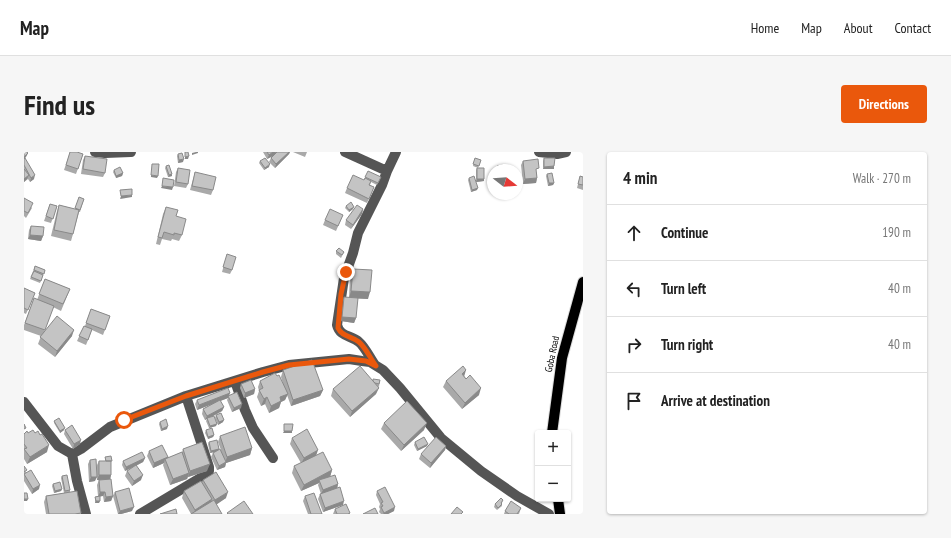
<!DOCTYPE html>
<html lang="en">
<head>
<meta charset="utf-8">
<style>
  :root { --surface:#fff; --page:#f6f6f6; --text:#222; --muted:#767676; --line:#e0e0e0; --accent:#ea580c }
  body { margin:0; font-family:"PT Sans Narrow",sans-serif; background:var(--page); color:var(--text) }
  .controls { position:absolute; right:12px; bottom:12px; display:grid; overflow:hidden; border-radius:4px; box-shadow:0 1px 3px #0004 }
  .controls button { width:36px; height:36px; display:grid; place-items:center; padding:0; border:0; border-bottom:1px solid var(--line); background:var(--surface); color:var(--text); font:20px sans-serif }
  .compass { position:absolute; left:463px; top:12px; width:36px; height:36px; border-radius:50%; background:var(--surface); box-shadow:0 1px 3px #0004; rotate:107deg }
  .stop { position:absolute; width:12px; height:12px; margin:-9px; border:3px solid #ea580c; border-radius:50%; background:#fff }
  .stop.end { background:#ea580c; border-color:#fff; box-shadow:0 1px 4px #0008 }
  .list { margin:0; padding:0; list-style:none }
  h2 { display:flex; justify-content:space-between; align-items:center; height:52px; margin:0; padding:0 16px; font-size:17px }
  h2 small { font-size:13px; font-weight:400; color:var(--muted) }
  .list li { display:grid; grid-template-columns:26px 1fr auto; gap:12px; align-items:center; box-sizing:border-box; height:56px; padding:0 16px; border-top:1px solid var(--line) }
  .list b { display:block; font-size:15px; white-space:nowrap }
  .list em { font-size:13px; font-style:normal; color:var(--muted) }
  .icon { flex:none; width:22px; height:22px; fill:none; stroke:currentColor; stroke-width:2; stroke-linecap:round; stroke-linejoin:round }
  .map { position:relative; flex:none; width:559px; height:362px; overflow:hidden; border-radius:4px }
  header { display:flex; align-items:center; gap:24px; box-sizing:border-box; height:56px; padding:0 20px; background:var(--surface); border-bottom:1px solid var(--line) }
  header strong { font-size:19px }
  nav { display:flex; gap:22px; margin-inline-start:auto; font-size:14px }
  .intro { display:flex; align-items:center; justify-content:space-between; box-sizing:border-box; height:96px; padding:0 24px }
  h1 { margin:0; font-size:28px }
  .button { padding:10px 18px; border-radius:4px; background:var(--accent); color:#fff; font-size:14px; font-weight:700 }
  main { display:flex; gap:24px; padding:0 24px }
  aside { flex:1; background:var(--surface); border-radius:4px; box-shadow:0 1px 3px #0004 }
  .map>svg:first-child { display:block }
</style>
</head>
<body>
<header>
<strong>Map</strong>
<nav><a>Home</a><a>Map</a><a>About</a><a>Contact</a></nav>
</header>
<div class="intro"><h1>Find us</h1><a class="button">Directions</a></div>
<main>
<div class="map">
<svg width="559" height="362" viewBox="0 0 559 362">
  <rect width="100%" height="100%" fill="#fff"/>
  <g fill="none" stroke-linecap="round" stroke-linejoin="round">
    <defs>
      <path id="major" d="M 528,281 L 538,206 L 559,130
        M 534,347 L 536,362"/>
    </defs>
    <use href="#major" stroke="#dbdbdb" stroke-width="12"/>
    <path stroke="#555" stroke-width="10" d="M 71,0 L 81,1 L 107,0
      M 321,0 L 363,19
      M 515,0 L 533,2 L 542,0
      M 351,213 C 346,206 341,195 335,190 C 327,183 316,185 313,173 L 320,126 L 329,101 L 334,81 L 358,33 L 363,19 L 372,0
      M 211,229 L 221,258 L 229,276 L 249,306
      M 0,250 L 34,294 L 48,302
      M 62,362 L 53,329 L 48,302 L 57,297 L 86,275 L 162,244 L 239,220 L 265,213 L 325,207 L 338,209 L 346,210 L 359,218 L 376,236 L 417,286 L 457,319 L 493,344 L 525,362
      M 116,362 L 183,322 L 185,319 L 185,315 L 162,244"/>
    <use href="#major" stroke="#000" stroke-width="10"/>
  </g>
  <path fill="#a9a9a9" d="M 0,0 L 4,1 L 1,6 L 10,27 L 6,30 L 4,27 L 0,30 Z
    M 46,0 L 59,2 L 52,22 L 40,18 Z
    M 239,0 L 252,0 L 251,3 L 253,0 L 266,0 L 265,2 L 251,16 L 245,10 L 247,6 L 251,3 L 243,7 Z
    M 269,0 L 283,0 L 281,5 Z
    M 154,2 L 159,10 L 154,11 L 153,4 Z
    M 61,4 L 81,21 L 79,25 L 57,22 L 59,8 Z
    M 451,6 L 457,8 L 454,16 L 449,14 Z
    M 520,6 L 530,14 L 530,17 L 519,17 L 519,9 Z
    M 236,9 L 245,15 L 240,18 L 235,11 Z
    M 499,9 L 513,21 L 513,26 L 512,31 L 499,32 L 497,13 Z
    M 142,14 L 148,22 L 148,24 L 144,25 L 141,16 Z
    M 154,16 L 164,32 L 162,36 L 150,34 L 152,20 Z
    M 453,16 L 460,29 L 452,30 L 452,18 Z
    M 90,18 L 99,21 L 98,24 L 92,26 L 89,20 Z
    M 171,20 L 189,38 L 187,43 L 166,38 Z
    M 523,22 L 530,31 L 529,33 L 524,34 L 522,24 Z
    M 556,24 L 559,25 L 559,38 L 553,36 Z
    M 341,25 L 357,25 L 353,33 L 347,30 L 346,33 L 350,35 L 343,51 L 321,41 L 323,36 L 340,28 Z
    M 445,26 L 453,38 L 447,40 L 444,28 Z
    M 55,45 L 60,47 L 56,60 L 55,60 L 49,82 L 47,89 L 27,84 L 33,59 L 35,53 L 51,57 Z
    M 0,46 L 8,56 L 2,66 L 0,64 Z
    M 26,52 L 33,54 L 27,71 L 20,69 Z
    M 322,54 L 329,57 L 325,60 L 321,56 Z
    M 142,55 L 152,64 L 158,83 L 155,89 L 148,87 L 147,89 L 138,87 L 136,93 L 132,92 L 139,62 Z
    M 339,57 L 338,62 L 327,77 L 321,73 L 322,68 Z
    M 319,63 L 312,79 L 299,73 L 301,68 Z
    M 7,74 L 19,84 L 17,89 L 4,87 L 5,78 Z
    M 312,99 L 320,100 L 317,106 L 312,102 Z
    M 203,102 L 208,118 L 206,122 L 198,120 Z
    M 11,114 L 21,118 L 16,131 L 6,127 Z
    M 329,117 L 344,147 L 328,146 L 332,166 L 330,171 L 317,169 L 319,149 L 320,145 L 325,146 L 326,123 Z
    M 21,127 L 46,137 L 37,159 L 29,155 L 20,180 L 48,184 L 31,205 L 14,192 L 17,184 L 0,178 L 0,173 L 10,146 L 13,148 Z
    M 0,136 L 11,141 L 2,162 L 0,161 Z
    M 67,157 L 86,164 L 79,183 L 68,178 L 62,193 L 53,189 L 60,174 L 61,174 Z
    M 259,218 L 299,238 L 296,244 L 267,254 L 263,243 L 261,248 L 257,250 L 255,256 L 245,261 L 241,252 L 237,254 L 233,245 L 235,239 L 234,235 L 236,229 L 253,224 L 260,235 L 257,225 Z
    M 440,224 L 455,243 L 438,257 L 419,235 L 422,229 Z
    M 356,228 L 355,235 L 353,234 L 352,242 L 326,265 L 307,244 L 309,237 L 349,229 Z
    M 217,232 L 231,237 L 230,242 L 220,246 L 216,236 Z
    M 206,241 L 205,243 L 217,256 L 208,260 L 203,248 L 204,246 L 196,249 L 200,255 L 198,259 L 188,265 L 192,274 L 185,276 L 182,269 L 183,267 L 181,268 L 178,262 L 179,257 L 193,250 L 173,258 L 171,252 L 173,248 Z
    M 192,263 L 199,270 L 194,273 L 191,266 Z
    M 30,269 L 40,278 L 36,281 L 30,271 Z
    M 136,270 L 143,277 L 137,279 L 135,272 Z
    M 360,271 L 400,278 L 377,299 L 357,277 Z
    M 0,272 L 0,281 L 4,281 L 23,300 L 3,312 L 0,307 Z
    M 41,278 L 56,292 L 49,297 L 40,282 Z
    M 182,278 L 190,283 L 189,285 L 184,287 L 181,281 Z
    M 196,284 L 228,296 L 226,303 L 202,311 L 201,315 L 193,318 L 187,305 L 189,301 L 191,300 L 186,301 L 184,292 L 185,290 L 195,297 L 194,298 L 197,298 L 194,290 Z
    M 268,286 L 292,303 L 308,318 L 306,325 L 314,332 L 313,336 L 319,353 L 299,360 L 294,347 L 296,342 L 297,342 L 294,333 L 295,331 L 277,339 L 268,321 L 270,314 L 277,311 L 266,292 Z
    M 391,290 L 403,294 L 393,299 L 390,293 Z
    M 422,294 L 421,298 L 406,316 L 395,307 L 397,302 Z
    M 159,297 L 183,319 L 164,325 L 163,327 L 146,333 L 139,313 L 140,311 L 129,316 L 123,304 L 125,299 L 144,305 L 144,306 L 158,300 Z
    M 81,305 L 87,311 L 87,323 L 86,327 L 89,344 L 87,349 L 80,350 L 79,344 L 76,344 L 75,351 L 71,351 L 71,345 L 74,344 L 73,333 L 75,328 L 81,328 L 73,328 L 73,313 L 75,309 L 81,309 Z
    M 121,306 L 119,310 L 112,314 L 117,328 L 108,334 L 101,324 L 103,319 L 109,315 L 101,319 L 98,313 L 99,309 Z
    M 66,308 L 71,329 L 65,330 L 64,312 Z
    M 0,314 L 2,321 L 15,337 L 8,342 L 0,329 Z
    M 38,324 L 46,338 L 46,340 L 57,361 L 56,362 L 22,362 L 20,350 L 22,344 L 40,341 L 37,326 Z
    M 179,328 L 202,346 L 192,352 L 167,362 L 158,346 L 160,339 L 178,330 Z
    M 29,332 L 38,337 L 37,339 L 30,341 L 28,334 Z
    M 353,339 L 370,359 L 364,362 L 357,362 L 355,360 L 356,357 L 355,355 L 356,352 L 352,343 Z
    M 91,340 L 108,359 L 97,362 L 94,362 L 89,344 Z
    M 281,344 L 298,362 L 284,362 L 279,349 Z
    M 479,348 L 478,351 L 478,354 L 473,358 L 470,355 L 471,352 Z
    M 497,356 L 495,362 L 480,362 L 481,359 Z
    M 311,357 L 326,361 L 326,362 L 309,362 Z"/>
  <path fill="#898989" d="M 172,0 L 174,0 L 174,1 L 168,3 L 168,1 Z
    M 249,0 L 252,0 L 251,3 L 243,7 L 245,3 Z
    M 265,0 L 266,0 L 265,2 L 251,16 L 252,12 Z
    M 4,1 L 2,5 L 0,7 L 0,5 Z
    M 165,4 L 164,7 L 161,7 L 161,5 Z
    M 160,7 L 159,10 L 154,11 L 155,8 Z
    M 246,12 L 245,15 L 240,18 L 241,16 Z
    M 530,14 L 530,17 L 519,17 L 520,15 Z
    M 99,21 L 98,24 L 92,26 L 92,24 Z
    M 148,22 L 148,24 L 144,25 L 145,23 Z
    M 5,23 L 3,27 L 0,30 L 0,27 Z
    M 11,23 L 10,27 L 6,30 L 7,26 Z
    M 127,23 L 134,24 L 133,26 L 127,25 Z
    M 513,26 L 512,31 L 499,32 L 501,27 Z
    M 453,27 L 460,27 L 460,29 L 452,30 Z
    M 469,30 L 469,35 L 467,35 Z
    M 525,31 L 530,31 L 529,33 L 524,34 Z
    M 138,34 L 149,35 L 148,38 L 137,36 Z
    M 454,36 L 453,38 L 447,40 L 448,38 Z
    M 108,43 L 108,45 L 96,47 L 97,44 Z
    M 330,55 L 329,57 L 325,60 L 325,58 Z
    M 339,57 L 338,62 L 327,77 L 329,73 Z
    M 6,83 L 19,84 L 17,89 L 4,87 Z
    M 327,139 L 346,140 L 344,147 L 325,146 Z
    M 318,165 L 332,166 L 330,171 L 317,169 Z
    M 50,178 L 48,184 L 31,205 L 33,199 Z
    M 442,218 L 440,225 L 438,222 Z
    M 355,236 L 352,242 L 326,265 L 328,259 Z
    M 457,236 L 455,243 L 438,257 L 441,251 Z
    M 231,237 L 230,242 L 220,246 L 221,241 Z
    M 299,238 L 296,244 L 267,254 L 269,248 Z
    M 206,241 L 204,246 L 173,258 L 175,253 Z
    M 264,242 L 261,248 L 257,250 L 255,256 L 245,261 L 247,254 L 256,245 Z
    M 243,245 L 241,252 L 237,254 L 240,247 Z
    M 218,252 L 217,256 L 208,260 L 210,256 Z
    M 200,255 L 198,259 L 181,268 L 183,264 Z
    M 200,268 L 199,270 L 194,273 L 195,270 Z
    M 403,271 L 400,278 L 377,299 L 380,293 Z
    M 193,272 L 192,274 L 185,276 L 186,274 Z
    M 144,274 L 143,277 L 137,279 L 138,277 Z
    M 41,276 L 40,278 L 36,281 L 36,279 Z
    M 260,279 L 268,279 L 268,281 L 259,281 Z
    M 190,283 L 189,285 L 184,287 L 184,285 Z
    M 57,288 L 56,292 L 49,297 L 50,292 Z
    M 404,292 L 403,294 L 393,299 L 394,297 Z
    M 25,293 L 23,300 L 3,312 L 6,305 Z
    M 422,294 L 421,298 L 406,316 L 407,311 Z
    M 228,296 L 226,303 L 202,311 L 201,315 L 193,318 L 195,314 L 201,311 L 203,305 Z
    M 195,297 L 194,299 L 186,301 L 187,299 Z
    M 294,298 L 292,304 L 277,312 L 280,306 Z
    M 144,305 L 142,309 L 141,307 L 140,311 L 129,316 L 130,311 Z
    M 121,306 L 119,310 L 101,319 L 102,315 Z
    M 186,312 L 183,319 L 164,325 L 166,319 Z
    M 308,318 L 306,325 L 295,328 L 295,331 L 277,339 L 280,333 Z
    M 165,321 L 163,327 L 146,333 L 149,327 Z
    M 75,323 L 87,323 L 86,328 L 73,328 Z
    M 119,323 L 117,328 L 108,334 L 110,329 Z
    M 67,325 L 73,325 L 71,329 L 65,330 Z
    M 314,332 L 313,337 L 297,342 L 299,338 Z
    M 16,333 L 15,337 L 8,342 L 9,337 Z
    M 38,337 L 37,339 L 30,341 L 31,339 Z
    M 76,340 L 81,340 L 79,344 L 74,345 Z
    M 204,340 L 202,346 L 189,355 L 191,348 Z
    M 89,344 L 87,349 L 80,350 L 82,345 Z
    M 0,347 L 4,347 L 3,349 L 0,349 Z
    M 188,347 L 186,354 L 169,362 L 171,358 Z
    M 72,349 L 76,349 L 75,351 L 71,351 Z
    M 320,349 L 319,353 L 299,360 L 301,356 Z
    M 110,355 L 108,359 L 97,362 L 94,362 L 96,359 Z
    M 371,355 L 370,359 L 364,362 L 359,362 L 360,361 Z"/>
  <path fill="#c4c4c4" stroke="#898989" d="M 0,0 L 3,0 L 4,1 L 0,5 Z
    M 46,0 L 53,0 L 59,2 L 54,17 L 42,13 Z
    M 161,0 L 164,0 L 165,4 L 161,5 Z
    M 243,0 L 249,0 L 245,3 Z
    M 253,0 L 265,0 L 252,12 L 247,6 Z
    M 158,1 L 160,7 L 155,8 L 154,2 Z
    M 61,4 L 83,7 L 81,21 L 59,17 Z
    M 1,6 L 11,23 L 7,26 L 0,13 L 0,7 Z
    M 241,6 L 246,12 L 241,16 L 236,9 Z
    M 451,6 L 457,8 L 455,14 L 449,12 Z
    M 520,6 L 531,6 L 530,14 L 520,15 Z
    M 514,7 L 515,16 L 512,17 L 513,26 L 501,27 L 499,9 Z
    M 128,12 L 135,12 L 134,24 L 127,23 Z
    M 145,13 L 148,22 L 145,23 L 142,14 Z
    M 479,13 L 481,18 L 473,18 L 473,14 Z
    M 96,15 L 99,21 L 92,24 L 90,18 Z
    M 154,16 L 166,18 L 164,32 L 152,30 Z
    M 453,16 L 460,16 L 460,27 L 453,27 Z
    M 0,17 L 5,23 L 0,27 Z
    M 344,19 L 357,25 L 354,31 L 341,25 Z
    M 171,20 L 192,25 L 189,38 L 168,34 Z
    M 528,21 L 530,31 L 525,31 L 523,22 Z
    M 329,23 L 340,28 L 341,26 L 347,29 L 345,33 L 350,35 L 345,47 L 323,36 Z
    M 450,24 L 454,36 L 448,38 L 445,26 Z
    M 556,24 L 559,25 L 559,33 L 554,32 Z
    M 139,26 L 150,28 L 149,35 L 138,34 Z
    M 108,37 L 108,43 L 97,44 L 96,38 Z
    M 55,45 L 60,47 L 56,58 L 51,56 Z
    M 0,46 L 9,51 L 4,61 L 0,59 Z
    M 327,50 L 330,55 L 325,58 L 322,54 Z
    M 26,52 L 33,54 L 29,67 L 22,64 Z
    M 35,53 L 55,58 L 49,82 L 30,78 Z
    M 333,53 L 339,57 L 329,73 L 322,68 Z
    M 142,55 L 154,58 L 152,64 L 162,67 L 158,83 L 150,81 L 150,83 L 140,80 L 138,86 L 134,85 Z
    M 306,57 L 319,63 L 314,74 L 301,68 Z
    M 7,74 L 20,75 L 19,84 L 6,83 Z
    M 315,96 L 320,100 L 318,103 L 312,99 Z
    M 203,102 L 212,105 L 208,118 L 199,115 Z
    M 11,114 L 21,118 L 20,122 L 10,118 Z
    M 329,117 L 348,118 L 346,140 L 327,139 Z
    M 10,119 L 19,123 L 17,129 L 7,125 Z
    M 21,127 L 46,137 L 39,152 L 15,142 Z
    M 0,136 L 11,141 L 4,158 L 0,156 Z
    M 320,145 L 334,146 L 332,166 L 318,165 Z
    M 10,146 L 30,154 L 21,178 L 1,171 Z
    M 67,157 L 86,164 L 81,178 L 62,171 Z
    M 33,164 L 50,178 L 33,199 L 16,185 Z
    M 60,174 L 68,177 L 64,188 L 55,184 Z
    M 288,208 L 299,238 L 269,248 L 259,218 Z
    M 336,214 L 355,236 L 328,259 L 309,237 Z
    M 439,214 L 442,218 L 438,222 L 442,227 L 446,223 L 457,236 L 441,251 L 422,229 Z
    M 251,221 L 253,224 L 255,223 L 264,242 L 256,245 L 257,249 L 247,254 L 243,245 L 240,247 L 235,238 L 239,236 L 236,229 Z
    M 349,227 L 356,228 L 355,232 L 351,231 L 349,229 Z
    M 227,228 L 231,237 L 221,241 L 217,232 Z
    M 204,236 L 206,241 L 175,253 L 173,248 Z
    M 213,240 L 218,252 L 210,256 L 204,244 Z
    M 196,248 L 200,255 L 183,264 L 179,257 Z
    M 383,249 L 403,271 L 380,293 L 360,271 Z
    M 197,261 L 200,268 L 195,270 L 192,263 Z
    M 190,264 L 193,272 L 186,274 L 183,266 Z
    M 35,266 L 41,276 L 36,279 L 30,269 Z
    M 142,267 L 144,274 L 138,277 L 136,270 Z
    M 0,272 L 2,276 L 0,277 Z
    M 260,272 L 269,272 L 268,279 L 260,279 Z
    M 48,273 L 57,288 L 50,292 L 41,278 Z
    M 221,275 L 228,296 L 203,305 L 196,284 Z
    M 188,276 L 190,283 L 184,285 L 182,278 Z
    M 283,277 L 294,298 L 280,306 L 268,286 Z
    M 9,278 L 11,281 L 14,279 L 16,283 L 18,282 L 25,293 L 6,305 L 0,297 L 3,296 L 0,292 L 0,282 L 3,279 L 4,281 Z
    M 400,285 L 404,292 L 394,297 L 391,290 Z
    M 412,285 L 422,294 L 407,311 L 397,302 Z
    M 193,288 L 195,297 L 187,299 L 185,290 Z
    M 178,290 L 186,312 L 166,319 L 159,297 Z
    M 138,293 L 144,305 L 130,311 L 125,299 Z
    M 196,297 L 202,310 L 195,314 L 189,301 Z
    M 118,300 L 121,306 L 102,315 L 99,309 Z
    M 158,300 L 165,321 L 149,327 L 141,307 Z
    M 299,300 L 308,318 L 280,333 L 270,314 Z
    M 87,304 L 88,309 L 82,309 L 81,305 Z
    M 72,307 L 73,325 L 67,325 L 66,308 Z
    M 75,309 L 87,309 L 87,323 L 75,323 Z
    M 112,313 L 119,323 L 110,329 L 103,319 Z
    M 0,314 L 3,318 L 0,320 Z
    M 7,318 L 16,333 L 9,337 L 0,322 Z
    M 192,320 L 204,340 L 191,348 L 179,328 Z
    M 43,323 L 46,338 L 41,339 L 38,324 Z
    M 311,323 L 314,332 L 299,338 L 295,328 Z
    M 87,327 L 89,344 L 82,345 L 81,340 L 76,340 L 75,328 Z
    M 177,329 L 188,347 L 171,358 L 160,339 Z
    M 36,330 L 38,337 L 31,339 L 29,332 Z
    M 316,335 L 320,349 L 301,356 L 296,342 Z
    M 361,335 L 371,355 L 360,361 L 357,355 L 359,354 L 357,351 L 359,350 L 353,339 Z
    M 105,336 L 110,355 L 96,359 L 91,340 Z
    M 53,339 L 57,361 L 51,362 L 25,362 L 22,344 Z
    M 0,341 L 3,341 L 4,347 L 0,347 Z
    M 290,341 L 298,362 L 287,362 L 281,344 Z
    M 76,344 L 76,349 L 72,349 L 71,345 Z
    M 477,346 L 479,348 L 477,351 L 478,352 L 474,356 L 471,352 Z
    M 190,348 L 198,362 L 167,362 Z
    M 220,349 L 229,362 L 204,362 L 203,361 Z
    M 487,349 L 497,356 L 493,362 L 485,362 L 481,359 Z
    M 322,352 L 326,361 L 324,362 L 313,362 L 311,357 Z
    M 433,355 L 439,360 L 437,362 L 427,362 Z
    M 351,356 L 354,362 L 339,362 Z
    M 152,357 L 153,362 L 136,362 Z"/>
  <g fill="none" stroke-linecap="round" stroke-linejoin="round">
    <path stroke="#ea580c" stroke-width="5" d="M 100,268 L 162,244 L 239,220 L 265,213 L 325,207 L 342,209 L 352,214 C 346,206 342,196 335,190 C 328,184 318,185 314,176 L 317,142 L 322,120"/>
  </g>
  <g text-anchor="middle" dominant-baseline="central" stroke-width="3" stroke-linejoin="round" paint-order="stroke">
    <g font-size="10" fill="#000" stroke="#fff">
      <text transform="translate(528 202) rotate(-78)">Goba Road</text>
    </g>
  </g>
</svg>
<div class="controls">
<button>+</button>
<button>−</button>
</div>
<svg class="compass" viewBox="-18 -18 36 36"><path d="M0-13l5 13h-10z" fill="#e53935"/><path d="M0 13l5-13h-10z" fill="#767676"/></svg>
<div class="stop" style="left:100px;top:268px"></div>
<div class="stop end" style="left:322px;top:120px"></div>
</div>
<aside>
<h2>4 min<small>Walk · 270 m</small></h2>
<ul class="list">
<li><svg class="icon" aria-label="ahead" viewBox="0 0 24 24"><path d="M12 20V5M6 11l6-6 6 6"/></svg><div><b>Continue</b></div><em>190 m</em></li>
<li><svg class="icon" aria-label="left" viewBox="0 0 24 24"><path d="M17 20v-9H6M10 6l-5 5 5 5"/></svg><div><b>Turn left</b></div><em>40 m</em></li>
<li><svg class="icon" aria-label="right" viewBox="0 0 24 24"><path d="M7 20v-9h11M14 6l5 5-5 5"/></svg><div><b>Turn right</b></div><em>40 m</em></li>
<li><svg class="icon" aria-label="arrive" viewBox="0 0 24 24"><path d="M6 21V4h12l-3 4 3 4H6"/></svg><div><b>Arrive at destination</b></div></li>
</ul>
</aside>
</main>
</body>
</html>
